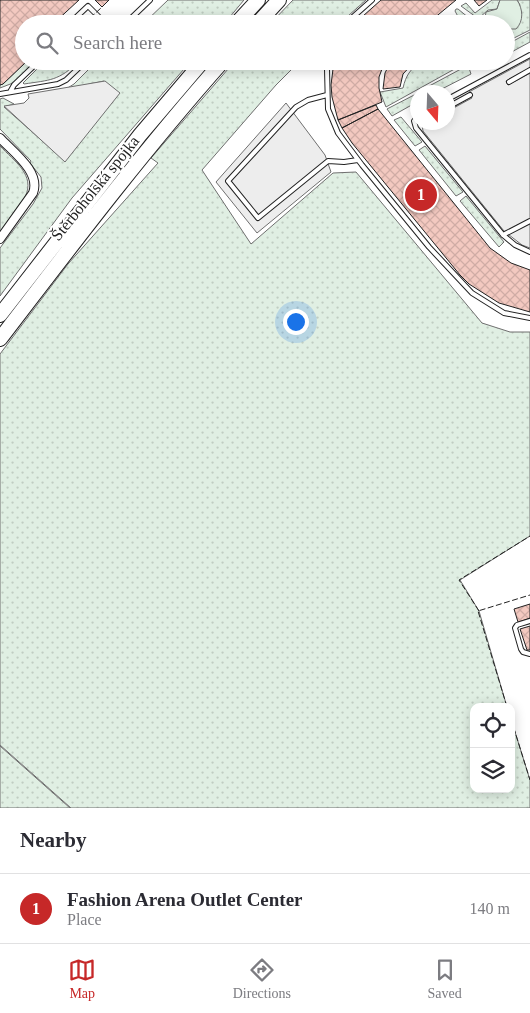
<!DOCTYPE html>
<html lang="en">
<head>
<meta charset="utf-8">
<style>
  :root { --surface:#fff; --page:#f2f2f3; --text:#2b2b33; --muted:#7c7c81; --line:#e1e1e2; --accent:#c62828 }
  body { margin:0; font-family:"Times New Roman",serif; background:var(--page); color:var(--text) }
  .controls { position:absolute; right:15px; bottom:15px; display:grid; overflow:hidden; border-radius:10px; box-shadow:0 2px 12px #0003 }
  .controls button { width:45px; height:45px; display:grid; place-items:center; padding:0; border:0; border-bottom:1px solid var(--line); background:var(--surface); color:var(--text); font:25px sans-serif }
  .compass { position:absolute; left:410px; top:85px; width:45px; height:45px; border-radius:50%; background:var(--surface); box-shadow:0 2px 12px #0003; rotate:161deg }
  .you { position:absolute; left:295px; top:321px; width:18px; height:18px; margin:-12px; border:4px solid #fff; border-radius:50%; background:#1a73e8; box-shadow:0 0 0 8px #1a73e833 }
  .badge { display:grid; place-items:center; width:32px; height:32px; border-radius:50%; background:var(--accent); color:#fff; font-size:16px; font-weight:700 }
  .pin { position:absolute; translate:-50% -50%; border:2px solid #fff; box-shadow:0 1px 5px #0006 }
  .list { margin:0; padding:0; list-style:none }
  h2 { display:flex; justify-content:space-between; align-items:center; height:65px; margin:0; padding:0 20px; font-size:21px }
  h2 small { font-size:16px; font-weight:400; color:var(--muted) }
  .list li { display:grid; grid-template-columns:32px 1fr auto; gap:15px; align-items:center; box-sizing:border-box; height:70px; padding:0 20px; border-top:1px solid var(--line) }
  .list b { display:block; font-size:19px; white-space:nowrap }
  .list p { margin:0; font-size:16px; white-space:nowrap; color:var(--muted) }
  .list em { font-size:16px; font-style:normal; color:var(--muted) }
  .icon { flex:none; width:28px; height:28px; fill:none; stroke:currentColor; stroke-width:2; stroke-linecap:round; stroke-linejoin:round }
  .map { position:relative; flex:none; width:530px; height:808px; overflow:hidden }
  .search { position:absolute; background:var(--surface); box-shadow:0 2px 12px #0003; left:15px; right:15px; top:15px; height:55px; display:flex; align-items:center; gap:12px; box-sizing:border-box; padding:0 18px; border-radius:28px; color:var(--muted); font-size:19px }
  .sheet { height:135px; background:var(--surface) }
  nav { display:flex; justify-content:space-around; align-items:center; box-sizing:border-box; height:70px; border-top:1px solid var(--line); background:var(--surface); font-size:14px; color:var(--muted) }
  nav a { display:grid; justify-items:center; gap:2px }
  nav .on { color:var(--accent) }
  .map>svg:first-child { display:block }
</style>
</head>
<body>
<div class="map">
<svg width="530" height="808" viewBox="0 0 530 808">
  <defs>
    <pattern id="grass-dots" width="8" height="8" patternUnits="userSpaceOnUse" patternTransform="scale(1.25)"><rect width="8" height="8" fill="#e0efe3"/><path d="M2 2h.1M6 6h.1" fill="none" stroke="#c0cdc2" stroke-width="1.8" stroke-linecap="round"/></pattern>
    <pattern id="building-cross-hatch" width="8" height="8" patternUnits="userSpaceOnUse" patternTransform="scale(1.25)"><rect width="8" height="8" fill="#f3c9c0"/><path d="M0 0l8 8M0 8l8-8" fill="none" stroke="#d0aca5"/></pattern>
  </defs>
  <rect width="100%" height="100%" fill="#fff"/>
  <path fill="url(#grass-dots)" stroke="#6f6f6f" d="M 168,0 L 244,0 L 224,24 L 143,24 Z
    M 293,0 L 366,0 L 339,24 L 270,24 Z
    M 492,0 L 500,0 L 497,9 L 488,10 L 479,18 L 476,17 L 461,6 L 466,3 L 475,13 Z
    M 517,0 L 530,0 L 530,30 L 506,42 L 506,29 L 508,30 L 520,5 Z
    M 456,9 L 458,9 L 469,18 L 478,20 L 481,24 L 462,24 L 455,11 Z
    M 530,32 L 530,42 L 506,55 L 506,45 Z
    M 27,61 L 36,61 L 13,83 L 0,88 L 0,85 L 3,84 Z
    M 45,61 L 79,61 C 59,81 50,80 24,84 L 23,83 Z
    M 97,61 L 191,61 L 72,198 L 0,296 L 0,248 L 33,204 L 42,188 L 41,177 L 30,163 L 31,161 L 0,129 L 0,99 L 3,98 L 14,104 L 4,107 L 65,161 L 104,81 L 66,89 L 74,84 Z
    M 210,61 L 215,61 L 94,208 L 92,207 L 112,178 Z
    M 235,61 L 300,61 L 276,85 L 202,170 L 251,244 L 333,173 L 356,172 L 482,323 L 510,332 L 530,332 L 530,536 L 460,580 L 479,611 L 507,707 L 474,707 L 474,789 L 511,789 L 511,719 L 530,780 L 530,808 L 71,808 L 0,745 L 0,354 L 68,264 L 158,163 L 151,158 Z
    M 421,61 L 469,61 L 386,107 L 380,92 L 403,88 C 406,75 410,70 421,61 Z
    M 474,62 L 476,65 L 469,68 L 471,74 L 436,92 L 418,92 Z
    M 418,93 L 417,102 L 392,116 L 387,109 Z
    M 401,117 L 422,142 L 415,146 L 394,120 Z
    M 0,146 C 14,161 36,175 25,197 L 0,232 Z
    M 425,146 L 463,192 L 456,196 L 419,150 Z
    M 466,196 L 504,242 L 499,247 L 460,201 Z
    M 0,746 L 70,808 L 0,808 Z"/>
  <path fill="#e0efe3" stroke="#6f6f6f" d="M 500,0 L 517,0 C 523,9 524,21 516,29 L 506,29 L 506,24 L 484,24 L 486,12 L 497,9 Z"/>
  <path fill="#ededed" stroke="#6f6f6f" d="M 530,59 L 530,68 L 506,81 L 508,85 L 530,73 L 530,248 L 522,245 L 504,231 L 423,131 L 422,125 L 425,123 L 448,122 L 448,111 L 472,98 L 469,92 Z
    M 105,81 L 120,93 L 65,162 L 4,106 L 24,103 L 29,98 L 28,94 Z
    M 286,103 L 325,155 L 331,172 L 257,233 L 216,182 Z"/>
  <path fill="url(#building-cross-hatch)" stroke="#222" d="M 0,0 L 79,0 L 53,24 L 24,24 L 24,61 L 27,61 L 3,84 L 0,85 Z
    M 95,0 L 109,0 L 102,7 Z
    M 381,0 L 456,0 L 427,24 L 354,24 Z
    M 474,0 L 487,0 L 479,6 Z
    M 334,61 L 385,61 L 379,77 L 379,88 L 382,102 L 338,120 L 332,97 L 331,85 Z
    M 391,61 L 415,61 L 403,74 L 400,87 L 383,89 L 385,73 Z
    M 376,105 L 378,109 L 342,128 L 338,120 Z
    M 378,109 L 490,248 L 511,263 L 530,270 L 530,312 L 499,303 L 469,284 L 460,275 L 352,143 L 342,128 Z
    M 530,604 L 530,618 L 518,622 L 514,609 Z
    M 530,626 L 530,650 L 527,650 L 520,629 Z"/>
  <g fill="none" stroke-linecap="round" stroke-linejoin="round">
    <defs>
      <path id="lane" d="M 69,24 L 88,6 L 106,24
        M 125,24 L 150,0
        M 345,24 L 372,0
        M 330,61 L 327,69 L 328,109 L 338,133 L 362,165 L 429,247 L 472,293 L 504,313 L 530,318
        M 509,82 L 530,70
        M 10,92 L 14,85 L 39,61
        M 0,94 L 58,84 L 66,80 L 86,61
        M 327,95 L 308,100 L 296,107 L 228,181 L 258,218 L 328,161 L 344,162 L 358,160
        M 448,99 L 530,55
        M 448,107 L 470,95
        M 418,116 L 414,121 L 416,128 L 503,235 L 515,245 L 530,252
        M 503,235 L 530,221
        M 530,621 L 517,625 L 515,628 L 521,649 L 523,652 L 530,654"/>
      <path id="street" d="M 0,138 C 13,152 41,172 33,193 L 0,239"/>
      <path id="highway" d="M 236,24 L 258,0
        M 257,24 L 279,0
        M 0,315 L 140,135 L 203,61
        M 0,339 C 72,245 144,150 223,61"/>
    </defs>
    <use href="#lane" stroke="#222" stroke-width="6"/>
    <use href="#street" stroke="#222" stroke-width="10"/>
    <use href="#highway" stroke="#222" stroke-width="16"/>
    <use href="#lane" stroke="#fff" stroke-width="4"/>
    <use href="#street" stroke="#fff" stroke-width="8"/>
    <use href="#highway" stroke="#fff" stroke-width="14"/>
    <path stroke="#222" stroke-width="1" stroke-dasharray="6 2.5" stroke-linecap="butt" d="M 84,24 L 102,7
      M 479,611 L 459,580 L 530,536
      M 507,707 L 478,611 L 530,595
      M 511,719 L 530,780"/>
  </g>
  <g text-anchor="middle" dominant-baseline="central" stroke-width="4" stroke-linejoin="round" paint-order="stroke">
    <g font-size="16" fill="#222" stroke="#fff">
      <text transform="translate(95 188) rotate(-51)">Štěrboholská spojka</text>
    </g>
  </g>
</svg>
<div class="controls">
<button><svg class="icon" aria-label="locate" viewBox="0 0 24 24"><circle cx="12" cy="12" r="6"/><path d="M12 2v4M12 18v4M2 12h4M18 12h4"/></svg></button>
<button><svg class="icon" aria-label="layers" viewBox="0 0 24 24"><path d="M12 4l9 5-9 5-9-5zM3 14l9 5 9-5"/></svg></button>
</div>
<svg class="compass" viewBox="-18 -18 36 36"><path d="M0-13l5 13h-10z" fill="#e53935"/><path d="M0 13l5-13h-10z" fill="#7c7c81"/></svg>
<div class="you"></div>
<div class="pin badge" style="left:421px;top:195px">1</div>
<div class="search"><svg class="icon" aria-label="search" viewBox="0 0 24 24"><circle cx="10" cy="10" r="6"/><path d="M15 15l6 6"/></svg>Search here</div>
</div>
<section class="sheet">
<h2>Nearby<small></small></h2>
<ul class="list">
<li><span class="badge">1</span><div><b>Fashion Arena Outlet Center</b><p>Place</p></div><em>140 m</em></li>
</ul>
</section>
<nav>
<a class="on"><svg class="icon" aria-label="map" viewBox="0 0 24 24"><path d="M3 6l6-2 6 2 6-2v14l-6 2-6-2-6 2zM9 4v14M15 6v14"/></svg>Map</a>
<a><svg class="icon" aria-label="directions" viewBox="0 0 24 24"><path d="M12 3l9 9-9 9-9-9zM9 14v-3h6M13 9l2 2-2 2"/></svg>Directions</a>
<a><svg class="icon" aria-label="saved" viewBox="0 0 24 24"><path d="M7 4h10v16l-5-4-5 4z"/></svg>Saved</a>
</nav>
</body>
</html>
